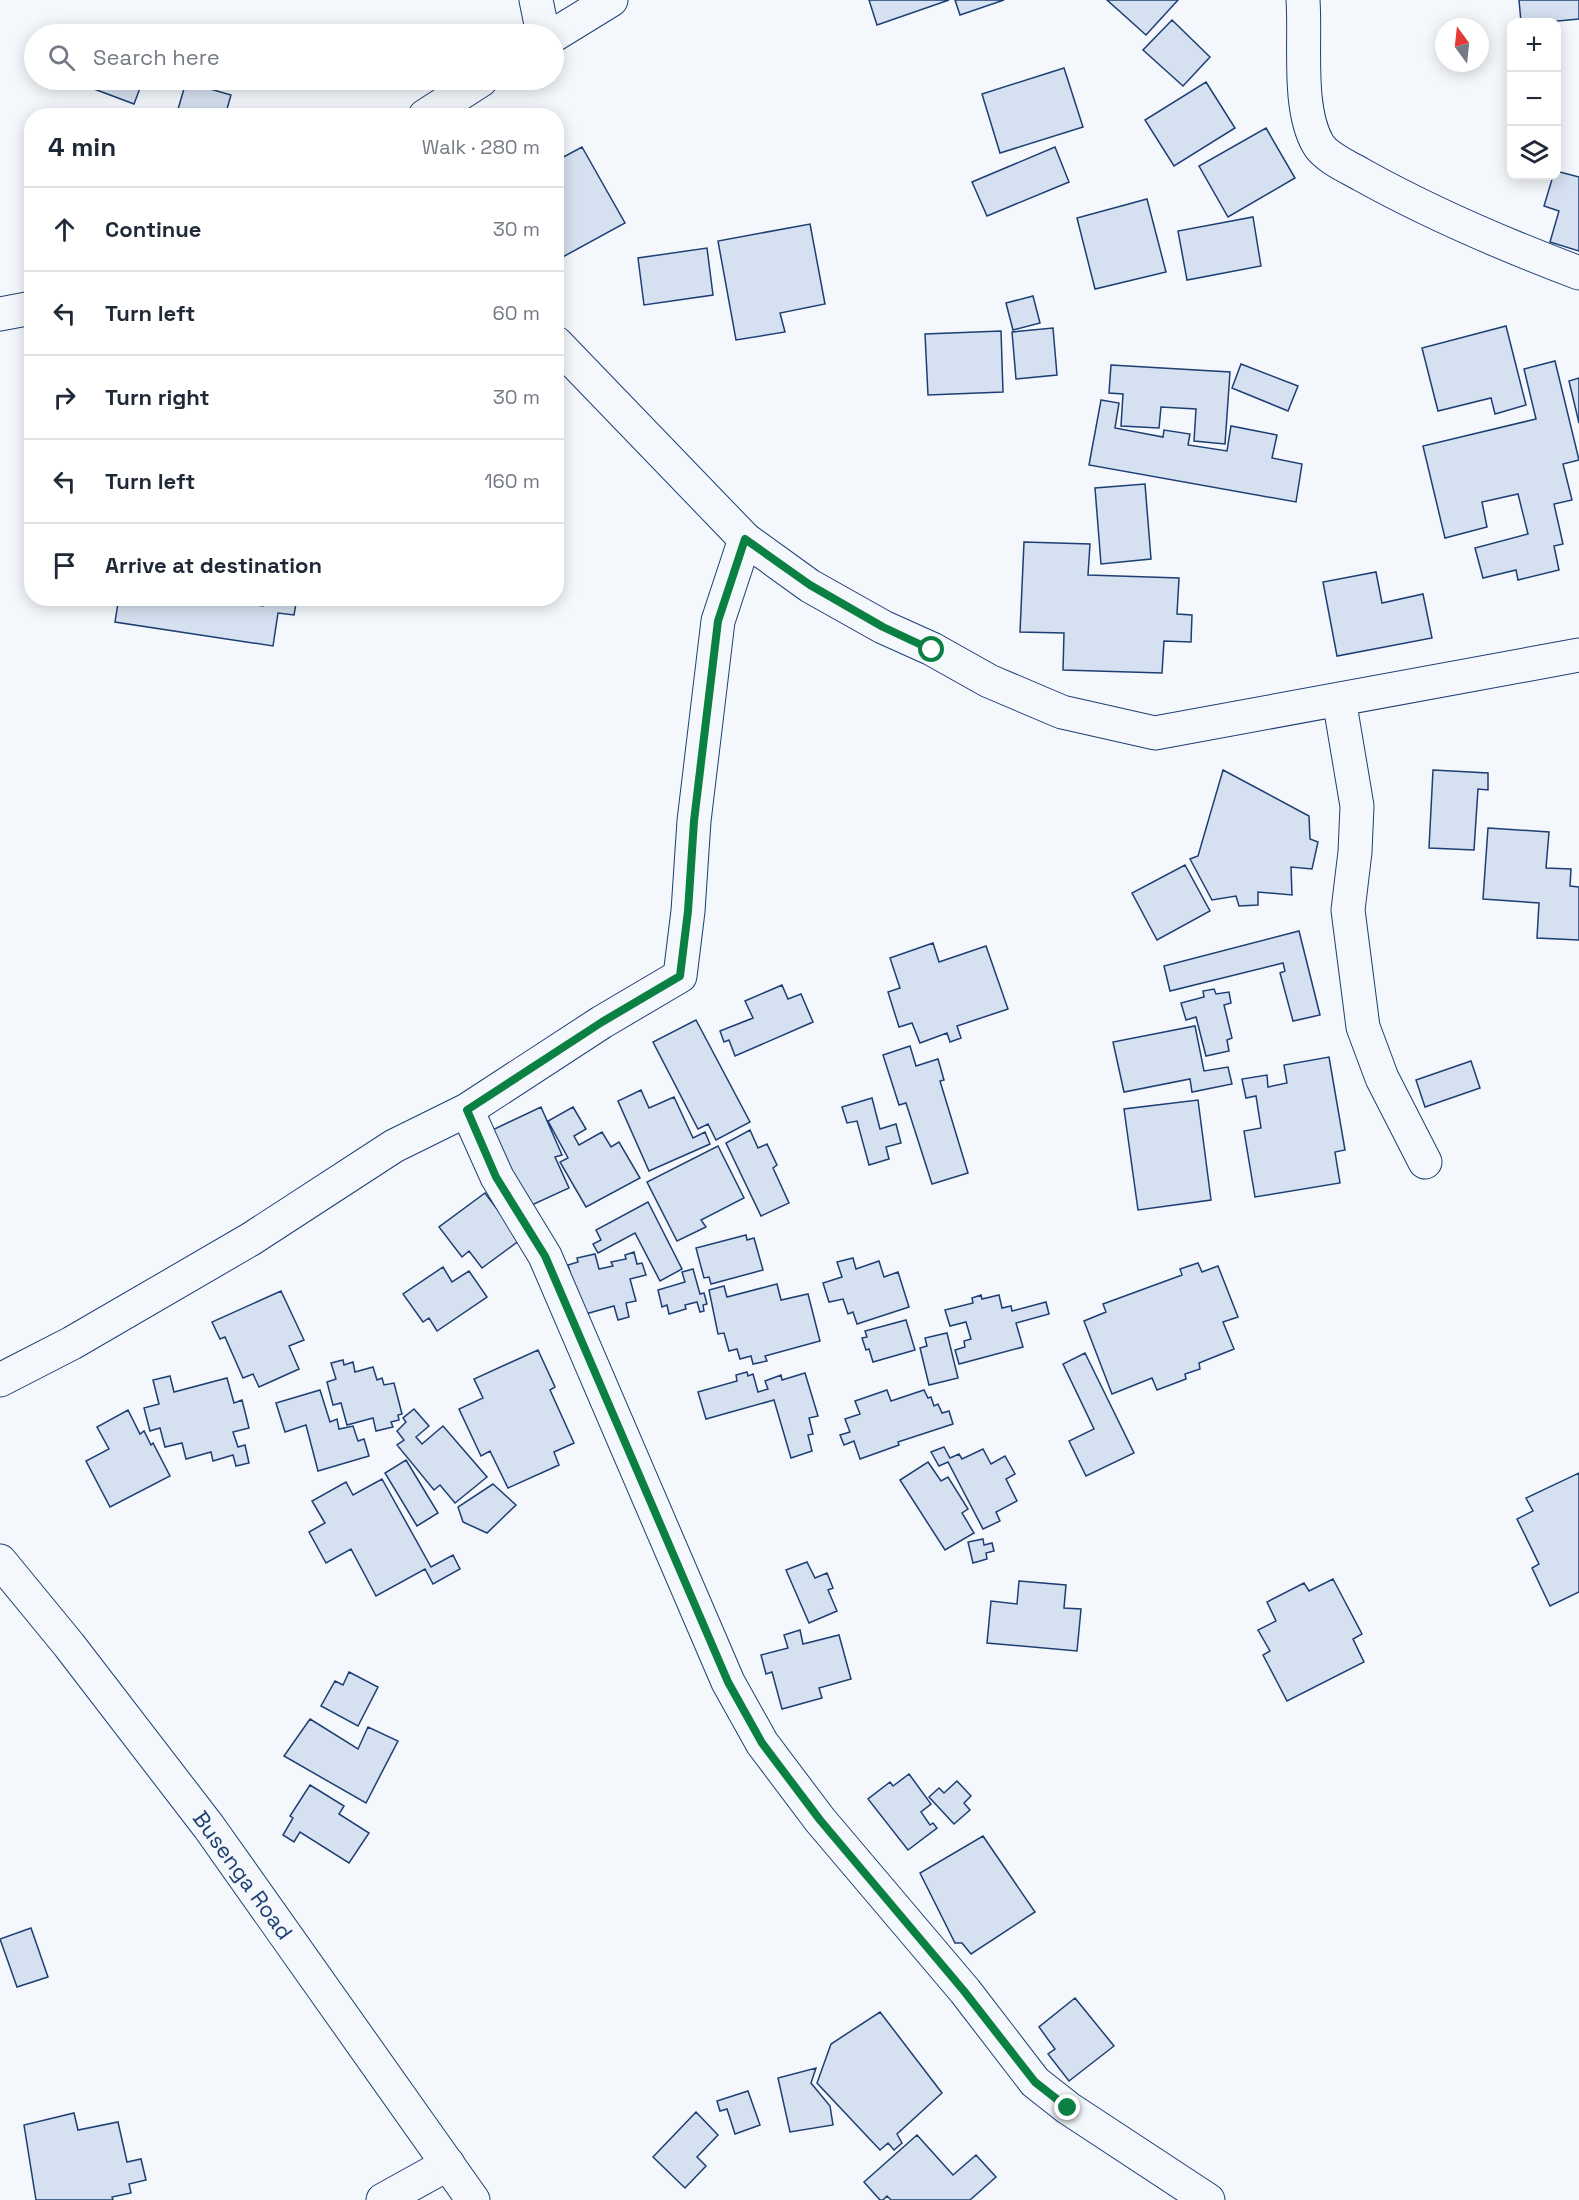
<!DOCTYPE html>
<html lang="en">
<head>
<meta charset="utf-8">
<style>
  :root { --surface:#fff; --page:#f2f2f3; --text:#1f2937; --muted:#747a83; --line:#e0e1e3 }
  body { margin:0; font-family:"Space Grotesk",sans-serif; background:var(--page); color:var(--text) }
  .controls { position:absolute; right:18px; top:18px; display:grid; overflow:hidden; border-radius:12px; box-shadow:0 3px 15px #0003 }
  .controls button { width:54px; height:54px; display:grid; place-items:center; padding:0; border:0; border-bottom:2px solid var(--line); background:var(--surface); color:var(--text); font:30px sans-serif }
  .compass { position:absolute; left:1435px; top:18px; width:54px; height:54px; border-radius:50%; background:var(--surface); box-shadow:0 3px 15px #0003; rotate:345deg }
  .stop { position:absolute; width:18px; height:18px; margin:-14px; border:4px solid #0b8043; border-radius:50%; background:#fff }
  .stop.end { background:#0b8043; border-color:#fff; box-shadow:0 2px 6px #0008 }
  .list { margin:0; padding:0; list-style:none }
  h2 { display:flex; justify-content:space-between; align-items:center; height:78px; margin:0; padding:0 24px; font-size:26px }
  h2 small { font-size:20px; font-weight:400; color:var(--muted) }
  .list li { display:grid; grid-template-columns:39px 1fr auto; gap:18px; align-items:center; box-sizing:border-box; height:84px; padding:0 24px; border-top:2px solid var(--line) }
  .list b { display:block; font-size:22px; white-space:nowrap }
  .list em { font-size:20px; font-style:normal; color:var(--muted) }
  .icon { flex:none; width:33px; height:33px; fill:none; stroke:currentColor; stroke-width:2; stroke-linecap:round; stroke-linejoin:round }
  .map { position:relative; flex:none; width:1579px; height:2200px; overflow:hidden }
  .search { position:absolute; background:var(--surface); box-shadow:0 3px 15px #0003; left:24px; top:24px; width:540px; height:66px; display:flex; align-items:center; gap:15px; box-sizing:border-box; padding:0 21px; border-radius:33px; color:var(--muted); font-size:22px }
  .panel { position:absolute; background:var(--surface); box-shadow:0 3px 15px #0003; left:24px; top:108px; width:540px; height:498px; border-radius:24px }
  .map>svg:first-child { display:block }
</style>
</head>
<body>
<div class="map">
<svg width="1579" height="2200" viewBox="0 0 1579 2200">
  <rect width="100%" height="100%" fill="#f4f7fb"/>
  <path fill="#d5e0f0" stroke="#1d3f73" stroke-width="1.5" d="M 869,0 L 949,0 L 877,25 Z
    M 955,0 L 1004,0 L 960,15 Z
    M 1107,0 L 1178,0 L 1146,35 Z
    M 1519,0 L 1579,0 L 1579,19 L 1547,22 L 1521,22 Z
    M 1172,20 L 1210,57 L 1183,86 L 1143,50 Z
    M 1064,68 L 1083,127 L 1000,153 L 982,94 Z
    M 97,80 L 143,80 L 134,104 L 94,89 Z
    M 186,82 L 231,95 L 225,116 L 176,116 Z
    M 1206,82 L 1235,128 L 1174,166 L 1145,120 Z
    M 1266,128 L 1295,178 L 1228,217 L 1199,166 Z
    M 582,147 L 625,223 L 559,259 L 556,254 L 556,161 Z
    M 1055,147 L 1069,182 L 987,216 L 972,182 Z
    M 1556,171 L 1579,177 L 1579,251 L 1550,242 L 1559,211 L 1544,206 L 1553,176 L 1556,176 Z
    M 1147,199 L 1166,272 L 1095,289 L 1077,218 Z
    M 1253,217 L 1261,266 L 1187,280 L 1178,231 Z
    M 810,224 L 825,304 L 780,313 L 785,332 L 736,340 L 718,241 Z
    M 707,248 L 713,295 L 644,305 L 638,258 Z
    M 1033,296 L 1040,323 L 1013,330 L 1006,303 Z
    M 1506,326 L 1526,405 L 1495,414 L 1491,398 L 1438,411 L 1422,348 Z
    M 1053,328 L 1057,375 L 1016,379 L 1012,332 Z
    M 1001,331 L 1003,392 L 928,395 L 925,334 Z
    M 1555,361 L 1579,460 L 1563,464 L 1572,500 L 1554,504 L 1563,544 L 1554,546 L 1559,570 L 1518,580 L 1516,570 L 1483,578 L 1475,548 L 1528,534 L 1518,494 L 1482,502 L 1487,527 L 1445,538 L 1423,446 L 1536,419 L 1524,369 Z
    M 1241,364 L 1298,386 L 1288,411 L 1232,388 Z
    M 1111,365 L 1230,372 L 1225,444 L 1194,441 L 1196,409 L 1161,407 L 1159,428 L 1121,426 L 1123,394 L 1109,393 Z
    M 1579,378 L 1579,423 L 1569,381 Z
    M 1101,400 L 1119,403 L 1115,428 L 1163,437 L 1164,430 L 1190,434 L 1188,445 L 1227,451 L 1231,426 L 1277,435 L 1272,458 L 1302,464 L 1296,502 L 1089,465 Z
    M 1145,484 L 1151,559 L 1101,564 L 1095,488 Z
    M 1024,542 L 1090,544 L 1088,575 L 1179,578 L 1177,614 L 1192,615 L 1191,642 L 1164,641 L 1162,673 L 1063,670 L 1064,633 L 1020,632 Z
    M 1376,572 L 1382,603 L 1423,594 L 1432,638 L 1337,656 L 1323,582 Z
    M 111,598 L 216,598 L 263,606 L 264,598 L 297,598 L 294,615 L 278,613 L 273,646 L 115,622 L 118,603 L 110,602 Z
    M 1223,770 L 1309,816 L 1310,839 L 1318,842 L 1312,869 L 1291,867 L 1292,895 L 1258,892 L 1258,905 L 1239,906 L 1236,896 L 1212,900 L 1190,859 L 1198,856 Z
    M 1433,770 L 1488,773 L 1488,790 L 1478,789 L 1474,850 L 1429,848 Z
    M 1488,828 L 1549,832 L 1546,868 L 1571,869 L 1570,886 L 1579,887 L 1579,940 L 1537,938 L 1539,903 L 1483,899 Z
    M 1185,865 L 1210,911 L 1157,940 L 1132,893 Z
    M 1299,931 L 1320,1015 L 1293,1021 L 1280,973 L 1285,971 L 1283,963 L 1170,991 L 1164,966 Z
    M 933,943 L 939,962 L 986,946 L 1008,1009 L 957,1026 L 961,1038 L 950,1042 L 947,1033 L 920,1043 L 912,1023 L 899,1027 L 888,992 L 900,988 L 890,958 Z
    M 782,985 L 788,999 L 801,994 L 813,1022 L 735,1056 L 729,1040 L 724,1042 L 720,1031 L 753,1018 L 745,1001 Z
    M 1214,989 L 1216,994 L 1229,992 L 1231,1003 L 1224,1005 L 1232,1038 L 1227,1040 L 1229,1051 L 1206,1056 L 1196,1017 L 1186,1020 L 1181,1003 L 1204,997 L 1203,991 Z
    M 696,1020 L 750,1122 L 716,1140 L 708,1124 L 698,1129 L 653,1042 Z
    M 1195,1026 L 1204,1071 L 1228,1067 L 1232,1084 L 1192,1092 L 1190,1079 L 1124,1092 L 1113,1042 Z
    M 910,1046 L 916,1066 L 938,1059 L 944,1080 L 940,1081 L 968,1173 L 932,1184 L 906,1103 L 899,1105 L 883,1055 Z
    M 1329,1057 L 1345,1150 L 1335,1152 L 1340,1183 L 1255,1197 L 1244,1131 L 1261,1128 L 1256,1096 L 1246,1098 L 1242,1079 L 1267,1075 L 1268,1087 L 1287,1083 L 1284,1065 Z
    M 1471,1061 L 1480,1088 L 1425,1107 L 1416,1080 Z
    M 641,1090 L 649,1108 L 674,1097 L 693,1138 L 705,1132 L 710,1144 L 649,1171 L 618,1101 Z
    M 872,1098 L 880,1129 L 896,1124 L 901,1143 L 886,1147 L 889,1159 L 869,1165 L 857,1121 L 847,1123 L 842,1107 Z
    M 1198,1100 L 1211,1200 L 1138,1210 L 1124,1109 Z
    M 541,1107 L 562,1155 L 555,1157 L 569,1188 L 521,1210 L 486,1133 Z
    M 573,1107 L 586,1129 L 574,1136 L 579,1145 L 602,1132 L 611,1147 L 619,1142 L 640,1178 L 586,1207 L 560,1162 L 568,1158 L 548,1121 Z
    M 750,1130 L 758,1148 L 767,1144 L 777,1165 L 773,1168 L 789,1203 L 761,1216 L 726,1143 Z
    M 718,1146 L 744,1198 L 701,1220 L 706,1227 L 677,1241 L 647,1182 Z
    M 485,1193 L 520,1240 L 482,1268 L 469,1251 L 462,1257 L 439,1227 Z
    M 648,1202 L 682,1269 L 660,1281 L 635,1233 L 598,1253 L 593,1244 L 601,1240 L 596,1230 Z
    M 746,1235 L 747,1240 L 754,1238 L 763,1270 L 711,1284 L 709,1277 L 704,1278 L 696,1248 Z
    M 634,1252 L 637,1264 L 642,1263 L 646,1275 L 630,1279 L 636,1301 L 626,1303 L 629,1317 L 618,1320 L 614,1306 L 582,1315 L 568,1265 L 578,1262 L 577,1258 L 595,1254 L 599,1269 L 613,1266 L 611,1262 L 626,1259 L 625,1255 Z
    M 853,1258 L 856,1269 L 879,1261 L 884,1277 L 898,1272 L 909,1307 L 857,1324 L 853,1312 L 848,1314 L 843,1299 L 829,1302 L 823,1283 L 842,1277 L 837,1262 Z
    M 1198,1263 L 1202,1272 L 1218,1266 L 1238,1317 L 1223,1322 L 1234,1349 L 1199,1363 L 1200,1369 L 1185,1374 L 1186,1379 L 1157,1390 L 1152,1378 L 1112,1394 L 1084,1321 L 1106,1312 L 1103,1304 L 1182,1275 L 1180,1269 Z
    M 443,1267 L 452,1282 L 469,1271 L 487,1297 L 437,1331 L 429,1318 L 423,1322 L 403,1294 Z
    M 693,1269 L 700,1294 L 704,1293 L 707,1304 L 703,1305 L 704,1311 L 700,1312 L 697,1302 L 685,1305 L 686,1309 L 669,1314 L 667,1305 L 662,1307 L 658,1290 L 685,1282 L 682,1272 Z
    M 777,1284 L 781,1300 L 808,1294 L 820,1341 L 765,1356 L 767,1361 L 753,1364 L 751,1356 L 740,1359 L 737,1349 L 729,1351 L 724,1333 L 718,1334 L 709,1290 L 724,1286 L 727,1297 Z
    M 281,1291 L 304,1340 L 289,1346 L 299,1369 L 259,1387 L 253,1374 L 243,1378 L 225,1337 L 220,1339 L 212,1322 Z
    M 981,1295 L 982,1299 L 999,1295 L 1002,1308 L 1011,1306 L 1012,1311 L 1046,1302 L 1049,1314 L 1016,1323 L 1023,1347 L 959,1364 L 955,1350 L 965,1347 L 964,1341 L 971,1339 L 966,1322 L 950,1326 L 945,1310 L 973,1303 L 972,1298 Z
    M 906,1320 L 915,1350 L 873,1362 L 869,1349 L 866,1350 L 862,1338 L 867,1337 L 865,1331 Z
    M 947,1333 L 958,1378 L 929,1385 L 920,1348 L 927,1346 L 925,1338 Z
    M 538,1350 L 555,1387 L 550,1390 L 574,1443 L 554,1452 L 559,1465 L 508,1488 L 490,1451 L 481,1456 L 459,1409 L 483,1398 L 474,1379 Z
    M 1085,1353 L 1134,1453 L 1086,1476 L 1069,1441 L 1094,1429 L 1063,1364 Z
    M 343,1360 L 344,1365 L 353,1362 L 355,1372 L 373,1367 L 377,1380 L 382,1378 L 384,1385 L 394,1383 L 402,1414 L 398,1415 L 399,1420 L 391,1422 L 393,1427 L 376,1431 L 373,1418 L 347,1425 L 341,1403 L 333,1405 L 327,1382 L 336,1379 L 331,1363 Z
    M 747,1372 L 748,1376 L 753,1374 L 758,1392 L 768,1389 L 765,1381 L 781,1375 L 782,1380 L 805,1373 L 818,1416 L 809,1418 L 813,1434 L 808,1435 L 812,1451 L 791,1458 L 774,1400 L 706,1419 L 698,1392 L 737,1381 L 736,1375 Z
    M 170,1376 L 174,1392 L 227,1378 L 234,1403 L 242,1400 L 249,1428 L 233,1432 L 238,1447 L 245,1445 L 249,1463 L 236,1466 L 233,1455 L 213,1461 L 211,1452 L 186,1459 L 182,1443 L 165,1447 L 160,1428 L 150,1431 L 144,1408 L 159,1404 L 153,1380 Z
    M 320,1390 L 330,1422 L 337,1419 L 339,1429 L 353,1426 L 358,1441 L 364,1439 L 369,1456 L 318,1471 L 306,1425 L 285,1432 L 276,1403 Z
    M 887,1390 L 891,1401 L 924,1390 L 928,1398 L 931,1397 L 934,1406 L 938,1404 L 942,1413 L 949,1411 L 953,1424 L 898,1442 L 899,1445 L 860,1459 L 854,1441 L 844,1445 L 840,1435 L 850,1432 L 845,1419 L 860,1414 L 855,1401 Z
    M 414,1409 L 429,1426 L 416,1437 L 422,1444 L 443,1426 L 487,1477 L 455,1503 L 440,1485 L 434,1490 L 397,1445 L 404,1440 L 397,1431 L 406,1422 L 403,1418 Z
    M 128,1410 L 140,1434 L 144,1431 L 151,1445 L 153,1443 L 170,1476 L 110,1507 L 86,1461 L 109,1449 L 97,1427 Z
    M 944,1447 L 950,1458 L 959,1454 L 962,1459 L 983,1449 L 991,1464 L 1005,1456 L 1015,1474 L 1006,1479 L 1017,1501 L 996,1512 L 1000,1521 L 983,1529 L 948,1462 L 939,1466 L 931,1452 Z
    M 406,1460 L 438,1513 L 417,1526 L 385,1473 Z
    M 928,1462 L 941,1481 L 948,1477 L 968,1509 L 962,1513 L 974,1533 L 945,1550 L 900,1480 Z
    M 1579,1473 L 1579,1592 L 1550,1606 L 1532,1568 L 1539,1564 L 1517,1519 L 1533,1511 L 1526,1498 Z
    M 382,1479 L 431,1567 L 453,1555 L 460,1569 L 433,1584 L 425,1569 L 376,1596 L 351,1549 L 326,1563 L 309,1532 L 325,1523 L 312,1501 L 346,1482 L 353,1495 Z
    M 493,1484 L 516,1505 L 487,1533 L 463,1522 L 458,1507 Z
    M 983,1539 L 984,1545 L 992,1543 L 994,1551 L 986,1553 L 987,1559 L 973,1563 L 968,1542 Z
    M 807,1562 L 815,1578 L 827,1573 L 833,1588 L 828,1590 L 837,1611 L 809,1623 L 786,1570 Z
    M 1333,1579 L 1362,1634 L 1353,1639 L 1364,1662 L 1287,1701 L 1263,1655 L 1270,1651 L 1258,1630 L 1276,1621 L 1267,1602 L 1304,1583 L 1309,1591 Z
    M 1019,1581 L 1066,1585 L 1064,1608 L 1081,1609 L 1077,1651 L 987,1643 L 991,1601 L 1017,1604 Z
    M 800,1630 L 803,1644 L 839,1635 L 851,1679 L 819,1688 L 822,1698 L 782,1709 L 772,1672 L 766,1674 L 761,1655 L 788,1648 L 784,1635 Z
    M 349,1672 L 378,1687 L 358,1726 L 321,1706 L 335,1681 L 343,1685 Z
    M 310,1719 L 358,1749 L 368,1727 L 398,1741 L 366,1803 L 284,1756 Z
    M 909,1774 L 931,1804 L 921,1812 L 930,1825 L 933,1823 L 937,1828 L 908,1850 L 868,1799 L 890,1782 L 893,1786 Z
    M 957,1781 L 971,1796 L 964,1803 L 970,1810 L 954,1824 L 929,1797 L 939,1788 L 944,1793 Z
    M 310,1785 L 344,1806 L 339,1814 L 369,1833 L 349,1863 L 300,1832 L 294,1842 L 283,1835 L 293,1818 L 290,1816 Z
    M 983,1836 L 1035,1912 L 971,1954 L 962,1943 L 955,1943 L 920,1873 Z
    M 31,1928 L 48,1977 L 17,1987 L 0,1939 Z
    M 1075,1998 L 1114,2046 L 1069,2081 L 1048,2054 L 1055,2049 L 1039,2027 Z
    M 880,2012 L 942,2093 L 897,2134 L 902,2143 L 894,2150 L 888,2143 L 880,2150 L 817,2083 L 831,2044 Z
    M 816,2068 L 811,2083 L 830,2106 L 833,2125 L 790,2132 L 778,2078 Z
    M 748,2091 L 760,2125 L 735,2134 L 727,2109 L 720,2111 L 717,2101 Z
    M 696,2112 L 718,2135 L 697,2157 L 706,2166 L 685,2188 L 653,2157 Z
    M 74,2113 L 78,2130 L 118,2122 L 127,2162 L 141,2159 L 146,2180 L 129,2184 L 131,2193 L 112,2197 L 113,2200 L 36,2200 L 24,2125 Z
    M 917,2135 L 953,2175 L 976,2155 L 996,2177 L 970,2200 L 891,2200 L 887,2196 L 883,2200 L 880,2200 L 864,2182 Z"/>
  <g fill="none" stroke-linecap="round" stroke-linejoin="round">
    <defs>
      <path id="minor" d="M 536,0 L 543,34
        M 1303,0 C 1306,42 1297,108 1318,144 C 1325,157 1350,168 1362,175 C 1432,214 1505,245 1579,273
        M 554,35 L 611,0
        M 425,116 L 481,80
        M 0,314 L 32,308
        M 556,343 L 745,539 L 810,586 L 883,627 L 932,649 L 989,681 L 1062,712 L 1155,733 L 1579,655
        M 1339,699 L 1357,806 L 1355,852 L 1348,910 L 1363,1027 L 1382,1078 L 1425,1162
        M 467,1110 L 497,1177 L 545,1256 L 728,1682 L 762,1743 L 820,1820 L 965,1991 L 1035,2082 L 1068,2108 L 1208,2200
        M 0,1380 L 72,1343 L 251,1239 L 394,1146 L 467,1110 L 602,1022 L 680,976 L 688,911 L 694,821 L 718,621 L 745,539
        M 383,2200 L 448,2164"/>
      <path id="tertiary" d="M 0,1561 L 69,1645 L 209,1827 L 473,2200"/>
    </defs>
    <use href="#minor" stroke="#1d3f73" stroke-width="35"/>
    <use href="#tertiary" stroke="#1d3f73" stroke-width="35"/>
    <use href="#minor" stroke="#f4f7fb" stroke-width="33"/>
    <use href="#tertiary" stroke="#f4f7fb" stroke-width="33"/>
  </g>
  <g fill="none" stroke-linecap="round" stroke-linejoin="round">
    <path stroke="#0b8043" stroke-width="8" d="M 932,650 L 883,627 L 810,585 L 745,539 L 718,621 L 694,821 L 688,911 L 680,976 L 602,1022 L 467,1110 L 496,1177 L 545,1256 L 728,1682 L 762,1743 L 820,1820 L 964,1991 L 1035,2082 L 1068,2108"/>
  </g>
  <g text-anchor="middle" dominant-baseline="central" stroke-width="4.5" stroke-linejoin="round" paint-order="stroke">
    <g font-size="22" fill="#1d3f73" stroke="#f4f7fb">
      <text transform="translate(243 1875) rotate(54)">Busenga Road</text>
    </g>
  </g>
</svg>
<div class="controls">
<button>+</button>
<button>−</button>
<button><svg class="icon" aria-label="layers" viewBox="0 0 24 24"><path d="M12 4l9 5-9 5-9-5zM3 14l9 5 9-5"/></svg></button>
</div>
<svg class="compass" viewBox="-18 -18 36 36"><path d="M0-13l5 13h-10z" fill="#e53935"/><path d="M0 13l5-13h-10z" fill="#747a83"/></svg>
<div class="stop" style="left:932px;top:650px"></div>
<div class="stop end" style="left:1068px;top:2108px"></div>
<div class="search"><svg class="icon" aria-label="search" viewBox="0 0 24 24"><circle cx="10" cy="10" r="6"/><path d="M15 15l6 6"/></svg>Search here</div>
<section class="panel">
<h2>4 min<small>Walk · 280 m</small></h2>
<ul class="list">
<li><svg class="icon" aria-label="ahead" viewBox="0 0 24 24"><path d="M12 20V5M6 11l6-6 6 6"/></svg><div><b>Continue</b></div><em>30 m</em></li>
<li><svg class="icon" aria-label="left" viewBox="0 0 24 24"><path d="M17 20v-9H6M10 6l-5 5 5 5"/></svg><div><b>Turn left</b></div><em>60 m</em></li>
<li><svg class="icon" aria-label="right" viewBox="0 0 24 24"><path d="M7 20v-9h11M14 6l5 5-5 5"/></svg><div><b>Turn right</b></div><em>30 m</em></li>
<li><svg class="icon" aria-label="left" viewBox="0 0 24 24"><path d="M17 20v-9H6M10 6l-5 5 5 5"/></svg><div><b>Turn left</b></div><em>160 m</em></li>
<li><svg class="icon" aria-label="arrive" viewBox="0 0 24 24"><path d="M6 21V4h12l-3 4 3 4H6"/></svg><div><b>Arrive at destination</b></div></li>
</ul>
</section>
</div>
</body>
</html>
